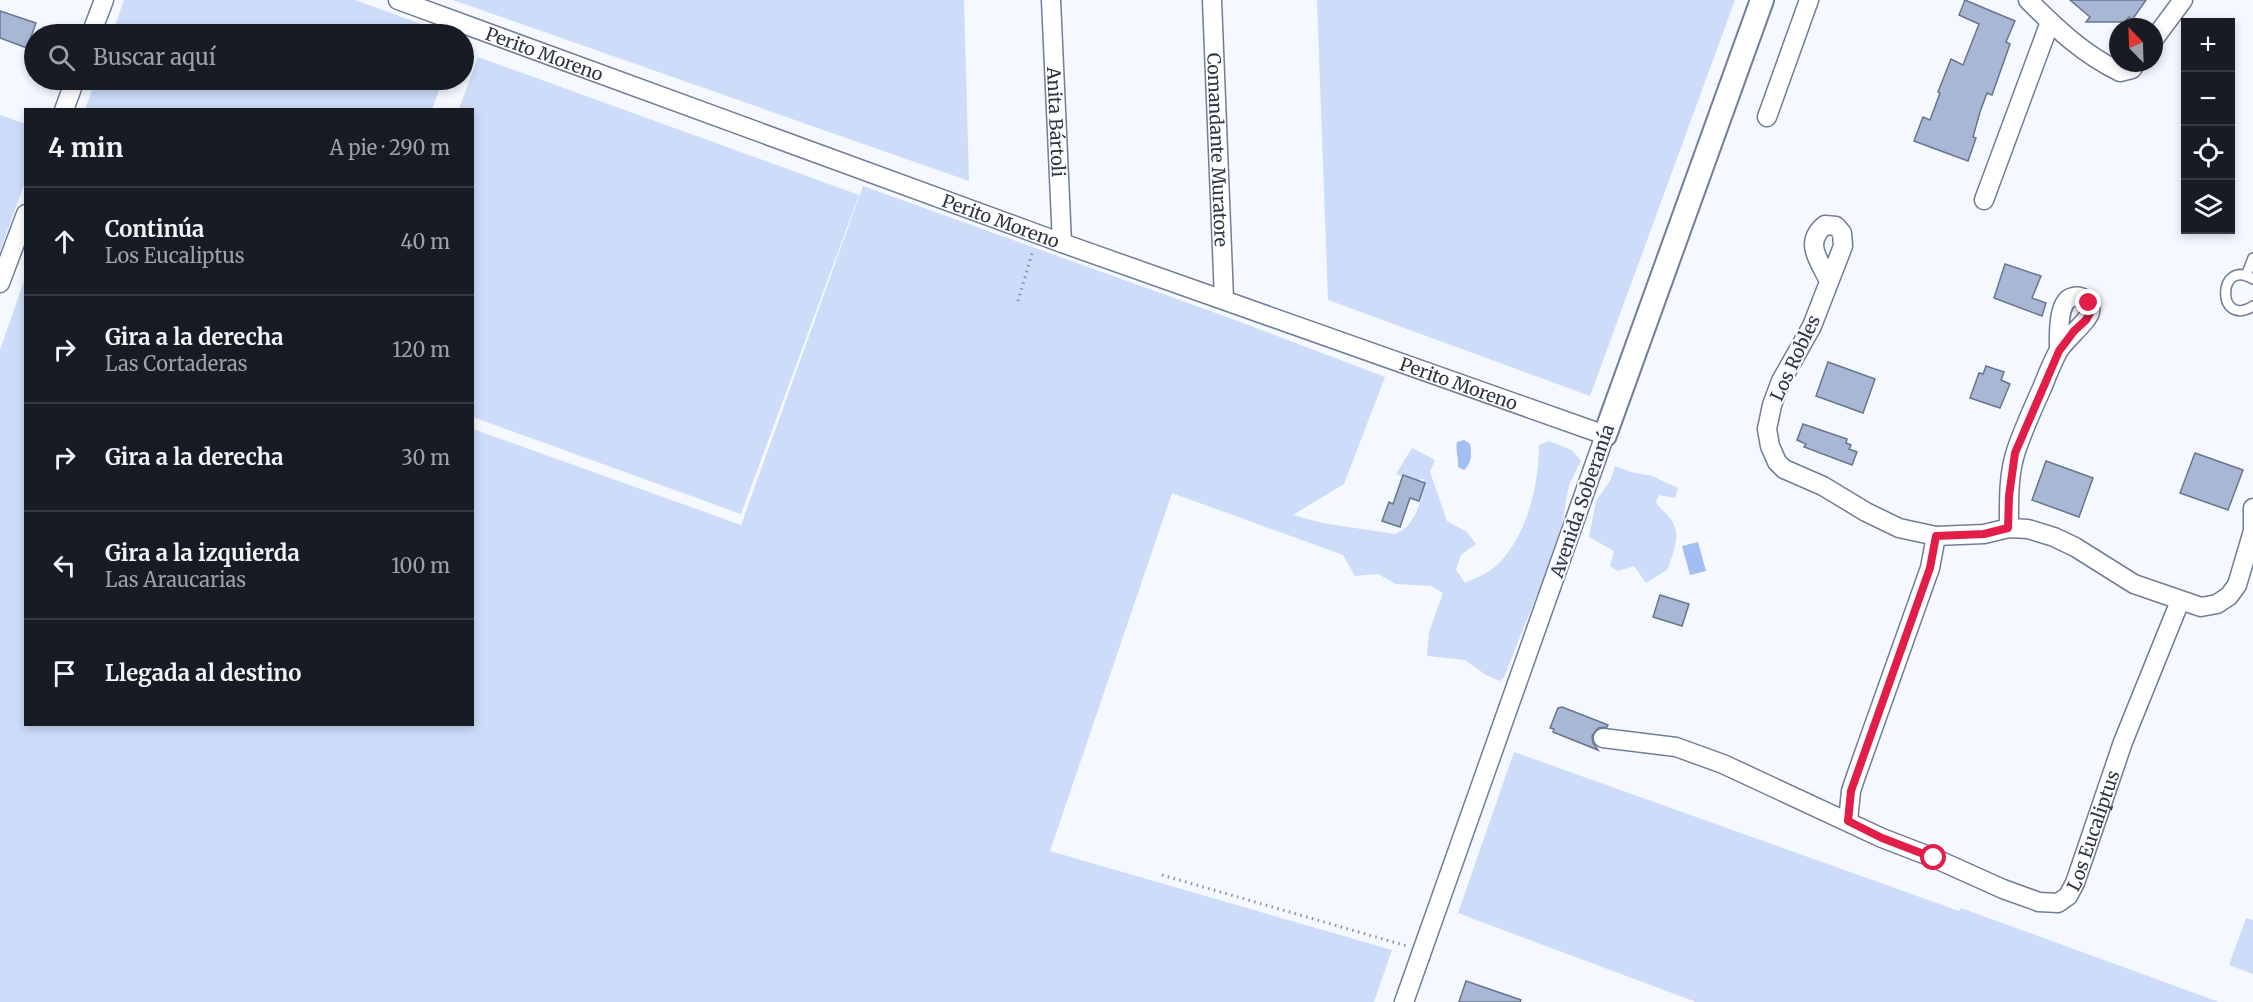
<!DOCTYPE html>
<html lang="es">
<head>
<meta charset="utf-8">
<style>
  :root { --surface:#171b24; --page:#242831; --text:#f1f3f6; --muted:#9ea1a6; --line:#363941 }
  body { margin:0; font-family:Merriweather,serif; background:var(--page); color:var(--text) }
  .controls { position:absolute; right:18px; top:18px; display:grid; overflow:hidden; border-radius:0px; box-shadow:0 3px 9px #0003 }
  .controls button { width:54px; height:54px; display:grid; place-items:center; padding:0; border:0; border-bottom:2px solid var(--line); background:var(--surface); color:var(--text); font:30px sans-serif }
  .compass { position:absolute; left:2109px; top:18px; width:54px; height:54px; border-radius:50%; background:var(--surface); box-shadow:0 3px 9px #0003; rotate:337deg }
  .stop { position:absolute; width:18px; height:18px; margin:-14px; border:4px solid #e11d48; border-radius:50%; background:#fff }
  .stop.end { background:#e11d48; border-color:#fff; box-shadow:0 2px 6px #0008 }
  .list { margin:0; padding:0; list-style:none }
  h2 { display:flex; justify-content:space-between; align-items:center; height:78px; margin:0; padding:0 24px; font-size:26px }
  h2 small { font-size:20px; font-weight:400; color:var(--muted) }
  .list li { display:grid; grid-template-columns:39px 1fr auto; gap:18px; align-items:center; box-sizing:border-box; height:108px; padding:0 24px; border-top:2px solid var(--line) }
  .list b { display:block; font-size:22px; white-space:nowrap }
  .list p { margin:0; font-size:20px; white-space:nowrap; color:var(--muted) }
  .list em { font-size:20px; font-style:normal; color:var(--muted) }
  .icon { flex:none; width:33px; height:33px; fill:none; stroke:currentColor; stroke-width:2; stroke-linecap:round; stroke-linejoin:round }
  .map { position:relative; flex:none; width:2253px; height:1002px; overflow:hidden }
  .search { position:absolute; background:var(--surface); box-shadow:0 3px 9px #0003; left:24px; top:24px; width:450px; height:66px; display:flex; align-items:center; gap:15px; box-sizing:border-box; padding:0 21px; border-radius:33px; color:var(--muted); font-size:22px }
  .panel { position:absolute; background:var(--surface); box-shadow:0 3px 9px #0003; left:24px; top:108px; width:450px; height:618px; border-radius:0px }
  .map>svg:first-child { display:block }
</style>
</head>
<body>
<div class="map">
<svg width="2253" height="1002" viewBox="0 0 2253 1002">
  <rect width="100%" height="100%" fill="#f5f8fe"/>
  <path fill="#ccdcf9" d="M 124,0 L 355,0 L 449,34 L 112,34 Z
    M 453,0 L 964,0 L 969,181 Z
    M 1317,0 L 1735,0 L 1590,396 L 1328,300 Z
    M 478,57 L 859,195 L 741,514 L 473,417 L 472,110 L 459,109 Z
    M 96,80 L 443,80 L 432,109 L 85,109 Z
    M 0,115 L 26,124 L 25,182 L 0,251 Z
    M 863,186 L 1227,317 L 1385,377 L 1344,484 L 1293,515 L 1322,523 L 1395,534 C 1416,526 1422,500 1424,479 L 1410,481 L 1396,474 L 1412,448 L 1435,460 L 1430,472 L 1447,521 L 1467,532 L 1476,544 L 1461,555 L 1456,570 L 1465,583 C 1475,578 1489,573 1497,565 C 1527,536 1539,485 1539,445 L 1549,441 L 1572,450 L 1581,461 L 1569,485 L 1562,524 L 1541,585 L 1504,677 L 1500,681 L 1486,675 L 1465,660 L 1427,656 L 1429,632 L 1443,593 L 1431,586 L 1396,584 L 1378,574 L 1355,576 L 1343,555 L 1172,493 L 1050,851 L 1392,950 L 1374,1002 L 0,1002 L 0,350 L 25,278 L 26,724 L 472,724 L 473,429 L 741,525 Z
    M 1615,466 L 1631,472 L 1652,476 L 1678,488 L 1675,498 L 1659,495 L 1656,502 C 1660,509 1668,514 1672,521 C 1682,535 1672,554 1668,569 L 1646,583 L 1634,566 L 1618,571 L 1610,566 L 1614,551 L 1589,537 L 1596,501 L 1610,481 Z
    M 1514,752 L 1959,911 L 1961,908 L 2219,1002 L 1696,1002 L 1458,913 Z
    M 2246,918 L 2253,920 L 2253,974 L 2229,965 Z"/>
  <path fill="#a2bef2" d="M 1464,440 L 1470,444 C 1472,453 1472,463 1464,470 L 1458,467 C 1459,458 1455,451 1457,442 Z
    M 1698,542 L 1706,571 L 1690,575 L 1682,546 Z"/>
  <path fill="#a8b8d4" stroke="#677590" stroke-width="1.5" d="M 1965,0 L 2015,21 L 2006,42 L 2010,44 L 1992,95 L 1987,93 L 1980,112 L 1973,137 L 1976,138 L 1968,161 L 1914,141 L 1923,117 L 1930,120 L 1940,93 L 1938,92 L 1951,59 L 1963,65 L 1979,24 L 1959,15 Z
    M 2070,0 L 2146,0 L 2132,20 L 2129,17 L 2125,22 L 2086,22 L 2090,17 Z
    M 0,11 L 36,23 L 27,48 L 0,38 Z
    M 2005,264 L 2041,276 L 2032,298 L 2046,303 L 2042,316 L 1994,298 Z
    M 1828,362 L 1875,379 L 1863,413 L 1816,396 Z
    M 1986,366 L 2004,372 L 2001,380 L 2010,384 L 2000,408 L 1970,398 L 1979,373 L 1983,374 Z
    M 1803,424 L 1847,439 L 1846,443 L 1851,445 L 1849,449 L 1857,452 L 1852,465 L 1804,447 L 1806,444 L 1797,440 Z
    M 2195,453 L 2243,470 L 2228,510 L 2180,493 Z
    M 2046,461 L 2093,478 L 2079,517 L 2032,500 Z
    M 1403,475 L 1425,483 L 1419,501 L 1410,498 L 1400,527 L 1382,521 L 1389,502 L 1393,504 Z
    M 1660,595 L 1689,604 L 1682,626 L 1653,617 Z
    M 1562,707 L 1608,725 L 1607,727 L 1598,728 L 1592,736 L 1593,743 L 1598,750 L 1553,732 L 1554,729 L 1550,728 L 1558,708 Z
    M 1466,981 L 1521,1000 L 1520,1002 L 1459,1002 Z"/>
  <g fill="none" stroke-linecap="round" stroke-linejoin="round">
    <defs>
      <path id="service" d="M 2246,276 L 2253,258
        M 2253,279 C 2217,257 2216,329 2253,306"/>
      <g id="minor">
        <path id="s1" d="M 398,0 L 1062,243 L 1605,435 L 1404,1002"/>
        <path id="s2" d="M 1051,0 L 1062,243"/>
        <path id="s3" d="M 1212,0 L 1224,299"/>
        <path d="M 2028,0 C 2057,29 2083,54 2120,72 L 2132,69 L 2136,63"/>
        <path d="M 91,34 L 104,0"/>
        <path d="M 2154,39 L 2183,0"/>
        <path d="M 64,110 L 75,80"/>
        <path d="M 1767,117 L 1809,0"/>
        <path d="M 1984,200 L 2050,22"/>
        <path d="M 1828,279 C 1818,259 1804,242 1825,225 L 1836,226 L 1842,233 L 1843,246 L 1812,326 L 1781,381 L 1772,405 L 1767,429 L 1770,446 L 1777,462 L 1784,469 L 1823,486 L 1866,512 L 1899,528 L 1936,536 L 1984,534 L 2009,528 L 2028,529 L 2054,537 L 2075,547 L 2134,584 L 2201,607 L 2217,604 L 2229,596 L 2237,585 L 2253,531 L 2253,508"/>
        <path d="M 0,283 L 26,214"/>
        <path d="M 2009,528 C 2009,503 2008,475 2016,451 C 2023,430 2033,408 2042,388 C 2047,376 2052,362 2059,350 C 2065,340 2089,320 2090,312 C 2092,302 2082,295 2073,297 C 2057,300 2059,337 2059,350"/>
        <path id="s4" d="M 1603,738 L 1676,747 L 1723,764 L 1882,838 L 1934,858 L 2003,889 L 2039,902 L 2058,903 L 2068,896 L 2075,883 L 2123,742 L 2180,601"/>
        <path d="M 1848,821 L 1851,791 L 1856,776 L 1930,568 L 1936,536"/>
      </g>
      <path id="tertiary" d="M 1605,435 L 1762,0"/>
    </defs>
    <use href="#service" stroke="#6f7e99" stroke-width="12"/>
    <use href="#minor" stroke="#6f7e99" stroke-width="21"/>
    <use href="#tertiary" stroke="#6f7e99" stroke-width="26"/>
    <path stroke="#8d929b" stroke-width="3" stroke-dasharray="1.5 4.5" stroke-linecap="butt" d="M 1018,301 L 1033,250
      M 1162,875 L 1407,946"/>
    <use href="#service" stroke="#fff" stroke-width="9"/>
    <use href="#minor" stroke="#fff" stroke-width="18"/>
    <use href="#tertiary" stroke="#fff" stroke-width="22"/>
  </g>
  <g fill="none" stroke-linecap="round" stroke-linejoin="round">
    <path stroke="#e11d48" stroke-width="8" d="M 1934,858 L 1882,838 L 1848,821 L 1851,791 L 1930,568 L 1936,536 L 1984,534 L 2008,528 L 2009,496 L 2015,453 L 2059,351 L 2074,331 L 2086,320 L 2091,311 L 2089,303"/>
  </g>
  <g text-anchor="middle" dominant-baseline="central" stroke-width="4.5" stroke-linejoin="round" paint-order="stroke">
    <g font-size="18" fill="#2f3541" stroke="#f5f8fe">
      <text stroke="none"><textPath href="#s1" startOffset="156">Perito Moreno</textPath></text>
      <text stroke="none"><textPath href="#s2" startOffset="122">Anita Bártoli</textPath></text>
      <text stroke="none"><textPath href="#s3" startOffset="150">Comandante Muratore</textPath></text>
      <text stroke="none"><textPath href="#s1" startOffset="642">Perito Moreno</textPath></text>
      <text transform="translate(1795 358) rotate(-65)">Los Robles</text>
      <text stroke="none"><textPath href="#s1" startOffset="1128">Perito Moreno</textPath></text>
      <text transform="translate(1582 501) rotate(-71)">Avenida Soberanía</text>
      <text stroke="none"><textPath href="#s4" startOffset="570">Los Eucaliptus</textPath></text>
    </g>
  </g>
</svg>
<div class="controls">
<button>+</button>
<button>−</button>
<button><svg class="icon" aria-label="locate" viewBox="0 0 24 24"><circle cx="12" cy="12" r="6"/><path d="M12 2v4M12 18v4M2 12h4M18 12h4"/></svg></button>
<button><svg class="icon" aria-label="layers" viewBox="0 0 24 24"><path d="M12 4l9 5-9 5-9-5zM3 14l9 5 9-5"/></svg></button>
</div>
<svg class="compass" viewBox="-18 -18 36 36"><path d="M0-13l5 13h-10z" fill="#e53935"/><path d="M0 13l5-13h-10z" fill="#9ea1a6"/></svg>
<div class="stop" style="left:1934px;top:858px"></div>
<div class="stop end" style="left:2089px;top:303px"></div>
<div class="search"><svg class="icon" aria-label="search" viewBox="0 0 24 24"><circle cx="10" cy="10" r="6"/><path d="M15 15l6 6"/></svg>Buscar aquí</div>
<section class="panel">
<h2>4 min<small>A pie · 290 m</small></h2>
<ul class="list">
<li><svg class="icon" aria-label="ahead" viewBox="0 0 24 24"><path d="M12 20V5M6 11l6-6 6 6"/></svg><div><b>Continúa</b><p>Los Eucaliptus</p></div><em>40 m</em></li>
<li><svg class="icon" aria-label="right" viewBox="0 0 24 24"><path d="M7 20v-9h11M14 6l5 5-5 5"/></svg><div><b>Gira a la derecha</b><p>Las Cortaderas</p></div><em>120 m</em></li>
<li><svg class="icon" aria-label="right" viewBox="0 0 24 24"><path d="M7 20v-9h11M14 6l5 5-5 5"/></svg><div><b>Gira a la derecha</b></div><em>30 m</em></li>
<li><svg class="icon" aria-label="left" viewBox="0 0 24 24"><path d="M17 20v-9H6M10 6l-5 5 5 5"/></svg><div><b>Gira a la izquierda</b><p>Las Araucarias</p></div><em>100 m</em></li>
<li><svg class="icon" aria-label="arrive" viewBox="0 0 24 24"><path d="M6 21V4h12l-3 4 3 4H6"/></svg><div><b>Llegada al destino</b></div></li>
</ul>
</section>
</div>
</body>
</html>
